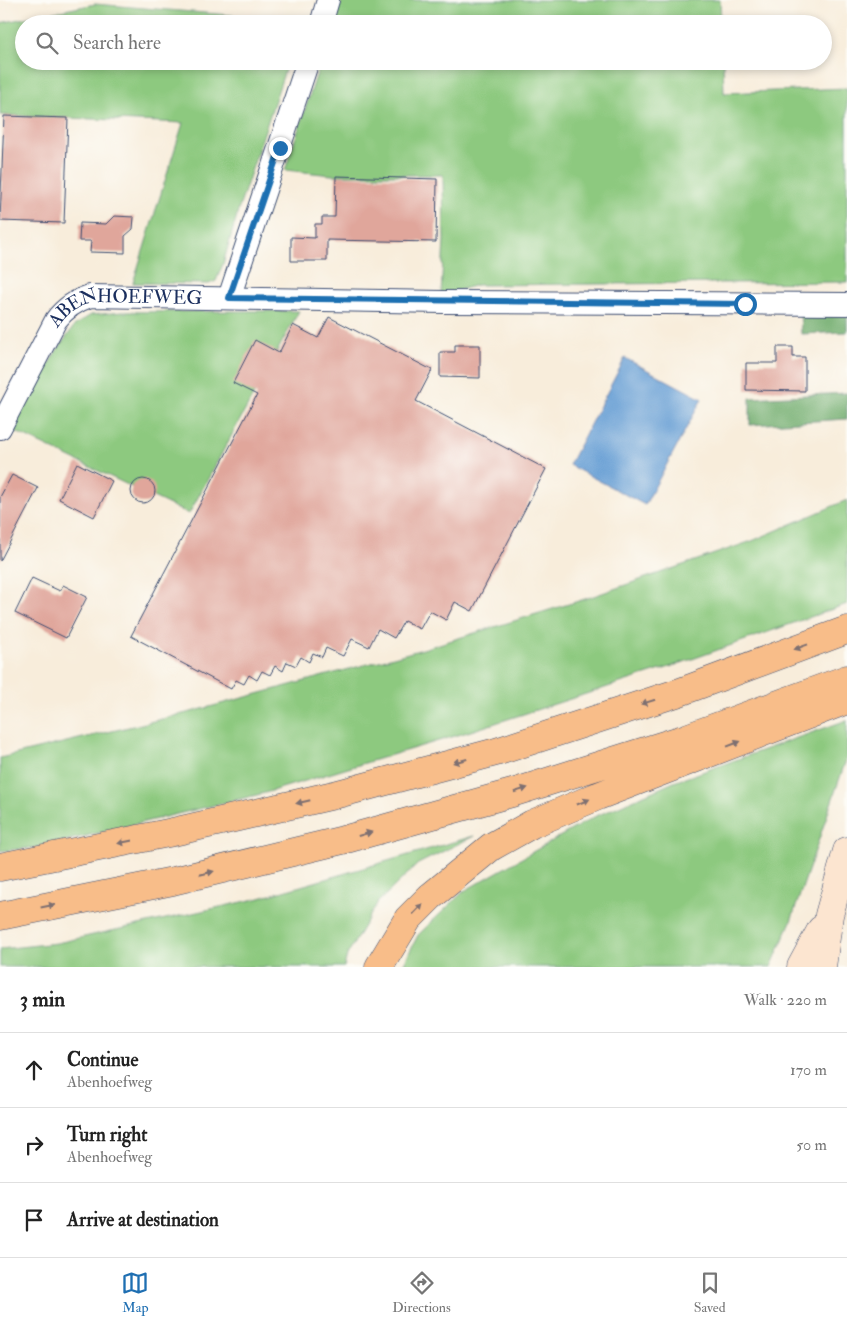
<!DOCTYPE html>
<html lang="en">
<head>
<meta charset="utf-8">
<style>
  :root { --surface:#fff; --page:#f6f6f6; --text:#222; --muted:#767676; --line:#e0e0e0; --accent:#1f6fb2 }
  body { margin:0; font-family:"IM FELL Double Pica",serif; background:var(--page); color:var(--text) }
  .stop { position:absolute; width:15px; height:15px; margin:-11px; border:4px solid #1f6fb2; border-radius:50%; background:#fff }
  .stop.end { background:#1f6fb2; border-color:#fff; box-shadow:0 1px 5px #0008 }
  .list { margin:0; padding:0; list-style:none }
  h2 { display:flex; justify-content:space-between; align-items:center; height:65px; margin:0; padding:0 20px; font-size:21px }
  h2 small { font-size:16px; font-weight:400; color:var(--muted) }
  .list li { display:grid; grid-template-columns:32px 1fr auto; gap:15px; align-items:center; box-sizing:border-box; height:75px; padding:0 20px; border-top:1px solid var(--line) }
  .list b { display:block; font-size:19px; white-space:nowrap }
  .list p { margin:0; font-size:16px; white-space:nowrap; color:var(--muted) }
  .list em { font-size:16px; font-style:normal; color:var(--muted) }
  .icon { flex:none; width:28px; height:28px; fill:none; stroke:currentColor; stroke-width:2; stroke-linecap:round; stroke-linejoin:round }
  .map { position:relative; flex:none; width:847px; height:967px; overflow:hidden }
  .search { position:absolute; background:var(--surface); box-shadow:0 2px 8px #0003; left:15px; right:15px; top:15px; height:55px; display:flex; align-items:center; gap:12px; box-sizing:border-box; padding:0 18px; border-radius:28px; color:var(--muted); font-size:19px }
  .sheet { height:290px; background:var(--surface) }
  nav { display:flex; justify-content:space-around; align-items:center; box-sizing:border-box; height:70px; border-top:1px solid var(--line); background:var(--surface); font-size:14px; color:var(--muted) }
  nav a { display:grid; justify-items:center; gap:2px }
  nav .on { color:var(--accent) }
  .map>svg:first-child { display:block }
</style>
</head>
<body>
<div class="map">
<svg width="847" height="967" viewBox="0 0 847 967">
  <rect width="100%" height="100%" fill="#fdfcf7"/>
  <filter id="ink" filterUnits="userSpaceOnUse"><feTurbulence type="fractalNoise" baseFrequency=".02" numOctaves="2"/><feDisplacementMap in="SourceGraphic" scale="10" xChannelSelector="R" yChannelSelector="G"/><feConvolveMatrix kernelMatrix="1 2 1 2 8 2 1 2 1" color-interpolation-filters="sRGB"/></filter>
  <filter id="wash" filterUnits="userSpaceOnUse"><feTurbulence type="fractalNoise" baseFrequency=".0096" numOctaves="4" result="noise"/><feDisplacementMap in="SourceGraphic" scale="20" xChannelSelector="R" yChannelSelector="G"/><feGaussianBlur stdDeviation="1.12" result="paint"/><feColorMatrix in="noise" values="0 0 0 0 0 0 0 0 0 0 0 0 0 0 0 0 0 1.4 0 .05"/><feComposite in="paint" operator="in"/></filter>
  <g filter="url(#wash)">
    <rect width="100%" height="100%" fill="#f8eddb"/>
    <path fill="#8dc97f" stroke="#547c6e" d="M 342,0 L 720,0 L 721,24 L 334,24 Z
      M 95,4 L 302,21 L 301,24 L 24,24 L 24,61 L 288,61 L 239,208 L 223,264 L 216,281 L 209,284 L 133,283 L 183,123 L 0,115 L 0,23 Z
      M 321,61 L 723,61 L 724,93 L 847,88 L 847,282 L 477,285 L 441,295 L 444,240 L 443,175 L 332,175 L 285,170 Z
      M 247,311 L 299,311 L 189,514 L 12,430 L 33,389 L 57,350 L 75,325 L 91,315 L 122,312 Z
      M 847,500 L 847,604 L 667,668 L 455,736 L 265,793 L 40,847 L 0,851 L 0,758 L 191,712 L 423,649 L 585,599 L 752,541 Z
      M 847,720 L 847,757 L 791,921 L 771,967 L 402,967 L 418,935 L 464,891 L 594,817 L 674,782 Z
      M 474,836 L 418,864 L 378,902 L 347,955 L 344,967 L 0,967 L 0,949 L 57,943 L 256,899 Z"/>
    <path fill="#72ad6e" stroke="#466e66" d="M 800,310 L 847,312 L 847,332 L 801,334 Z
      M 847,393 L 847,419 L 750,425 L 750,398 Z"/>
    <path fill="#669ed4" stroke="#406699" d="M 625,358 L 702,399 L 645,505 L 569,465 Z"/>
    <g id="blocks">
      <path fill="#e0a69b" d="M 4,116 L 68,118 L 64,223 L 0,221 Z
        M 336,176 L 437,179 L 436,242 L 327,240 L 327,261 L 291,261 L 291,237 L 315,238 L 315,224 L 322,224 L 322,217 L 335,217 Z
        M 114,216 L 134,217 L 133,229 L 125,236 L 125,253 L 90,252 L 91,241 L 79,241 L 80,223 L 106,224 Z
        M 329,317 L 432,370 L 416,401 L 546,469 L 472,611 L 455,602 L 446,620 L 430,611 L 420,629 L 404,621 L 394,638 L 378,629 L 369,647 L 352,639 L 343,656 L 326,648 L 322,657 L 313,653 L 309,662 L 301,657 L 296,666 L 287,662 L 283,671 L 275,666 L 270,675 L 262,671 L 257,680 L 249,675 L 244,684 L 236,680 L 231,689 L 131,636 L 257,395 L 233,383 L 255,340 L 279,353 L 293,325 L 318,338 Z
        M 455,345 L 480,345 L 480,378 L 440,377 L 440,352 L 455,352 Z
        M 777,347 L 793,347 L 793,357 L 805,357 L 805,391 L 746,390 L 746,363 L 777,363 Z
        M 77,463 L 112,481 L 94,517 L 59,499 Z
        M 12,475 L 38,488 L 0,561 L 0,497 Z
        M131 491a12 12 0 1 1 24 0a12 12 0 1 1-24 0Z
        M 32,578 L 60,591 L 63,585 L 87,597 L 66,638 L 15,613 Z"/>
    </g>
  </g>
  <g filter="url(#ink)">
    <use href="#blocks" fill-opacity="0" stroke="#3c4c71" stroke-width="1"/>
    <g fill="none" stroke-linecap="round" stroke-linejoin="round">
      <defs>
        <g id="street">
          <path d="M 321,24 L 328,0"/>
          <path d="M 229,298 L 308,61"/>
          <path id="s1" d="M 0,428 L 56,320 C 65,308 75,301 90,296 L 443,302 L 847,304"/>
        </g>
        <path id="secondary" d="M 801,967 L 821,930
          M 822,967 L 829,915 L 847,851"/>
        <path id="highway" d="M 0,867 L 173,832 L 334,795 L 496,752 L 680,692 L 847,630
          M 0,916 L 173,881 L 343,840 L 512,793 L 686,738 L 847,679
          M 379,967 L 408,919 L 430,897 L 491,847 L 532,824 L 598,796 L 847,700"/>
      </defs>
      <use href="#street" stroke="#3c4c71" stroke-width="24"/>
      <use href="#secondary" stroke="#3c4c71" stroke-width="29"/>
      <use href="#highway" stroke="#3c4c71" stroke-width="29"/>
      <use href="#street" stroke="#fff" stroke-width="22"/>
      <use href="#secondary" stroke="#fce5d0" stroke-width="28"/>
      <use href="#highway" stroke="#f8bd89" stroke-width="28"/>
    </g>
    <defs><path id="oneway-solid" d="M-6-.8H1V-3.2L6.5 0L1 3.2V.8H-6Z" transform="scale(1.25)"/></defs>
    <g fill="#7e6f71">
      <use href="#oneway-solid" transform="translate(801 647) rotate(160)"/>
      <use href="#oneway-solid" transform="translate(648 702) rotate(162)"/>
      <use href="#oneway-solid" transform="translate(734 744) rotate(-21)"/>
      <use href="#oneway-solid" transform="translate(460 761) rotate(165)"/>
      <use href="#oneway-solid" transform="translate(521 790) rotate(-18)"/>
      <use href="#oneway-solid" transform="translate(303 802) rotate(167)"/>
      <use href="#oneway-solid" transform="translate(583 802) rotate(-23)"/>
      <use href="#oneway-solid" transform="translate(365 834) rotate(-16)"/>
      <use href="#oneway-solid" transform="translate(125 842) rotate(168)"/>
      <use href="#oneway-solid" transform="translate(207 873) rotate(-14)"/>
      <use href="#oneway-solid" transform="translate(48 906) rotate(-11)"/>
      <use href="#oneway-solid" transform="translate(418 909) rotate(-46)"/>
    </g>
  </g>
  <g fill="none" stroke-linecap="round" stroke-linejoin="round" filter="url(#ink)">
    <path stroke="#1f6fb2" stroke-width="6" d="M 280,148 L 229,298 L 745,304"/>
  </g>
  <g text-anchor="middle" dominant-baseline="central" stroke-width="4.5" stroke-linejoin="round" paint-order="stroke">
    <g font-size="19" fill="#1b2f5e" stroke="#fdfcf7">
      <text stroke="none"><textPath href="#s1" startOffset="196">ABENHOEFWEG</textPath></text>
    </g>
  </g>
</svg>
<div class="stop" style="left:745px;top:304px"></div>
<div class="stop end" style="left:280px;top:148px"></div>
<div class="search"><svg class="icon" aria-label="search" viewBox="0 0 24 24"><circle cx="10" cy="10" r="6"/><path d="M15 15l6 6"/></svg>Search here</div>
</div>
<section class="sheet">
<h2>3 min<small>Walk · 220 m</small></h2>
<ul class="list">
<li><svg class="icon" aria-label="ahead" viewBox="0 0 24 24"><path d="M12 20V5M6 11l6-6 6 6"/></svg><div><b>Continue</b><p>Abenhoefweg</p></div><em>170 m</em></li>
<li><svg class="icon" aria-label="right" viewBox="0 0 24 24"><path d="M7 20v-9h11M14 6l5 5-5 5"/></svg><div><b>Turn right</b><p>Abenhoefweg</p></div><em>50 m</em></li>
<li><svg class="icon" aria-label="arrive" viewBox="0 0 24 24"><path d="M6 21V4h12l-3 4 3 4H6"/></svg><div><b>Arrive at destination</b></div></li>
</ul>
</section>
<nav>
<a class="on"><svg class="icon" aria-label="map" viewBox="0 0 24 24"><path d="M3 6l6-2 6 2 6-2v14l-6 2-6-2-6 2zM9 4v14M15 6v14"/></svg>Map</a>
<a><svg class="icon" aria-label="directions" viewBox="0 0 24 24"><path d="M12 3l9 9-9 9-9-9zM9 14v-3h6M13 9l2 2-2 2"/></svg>Directions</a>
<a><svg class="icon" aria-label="saved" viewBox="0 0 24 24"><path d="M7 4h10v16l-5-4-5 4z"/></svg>Saved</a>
</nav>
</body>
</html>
